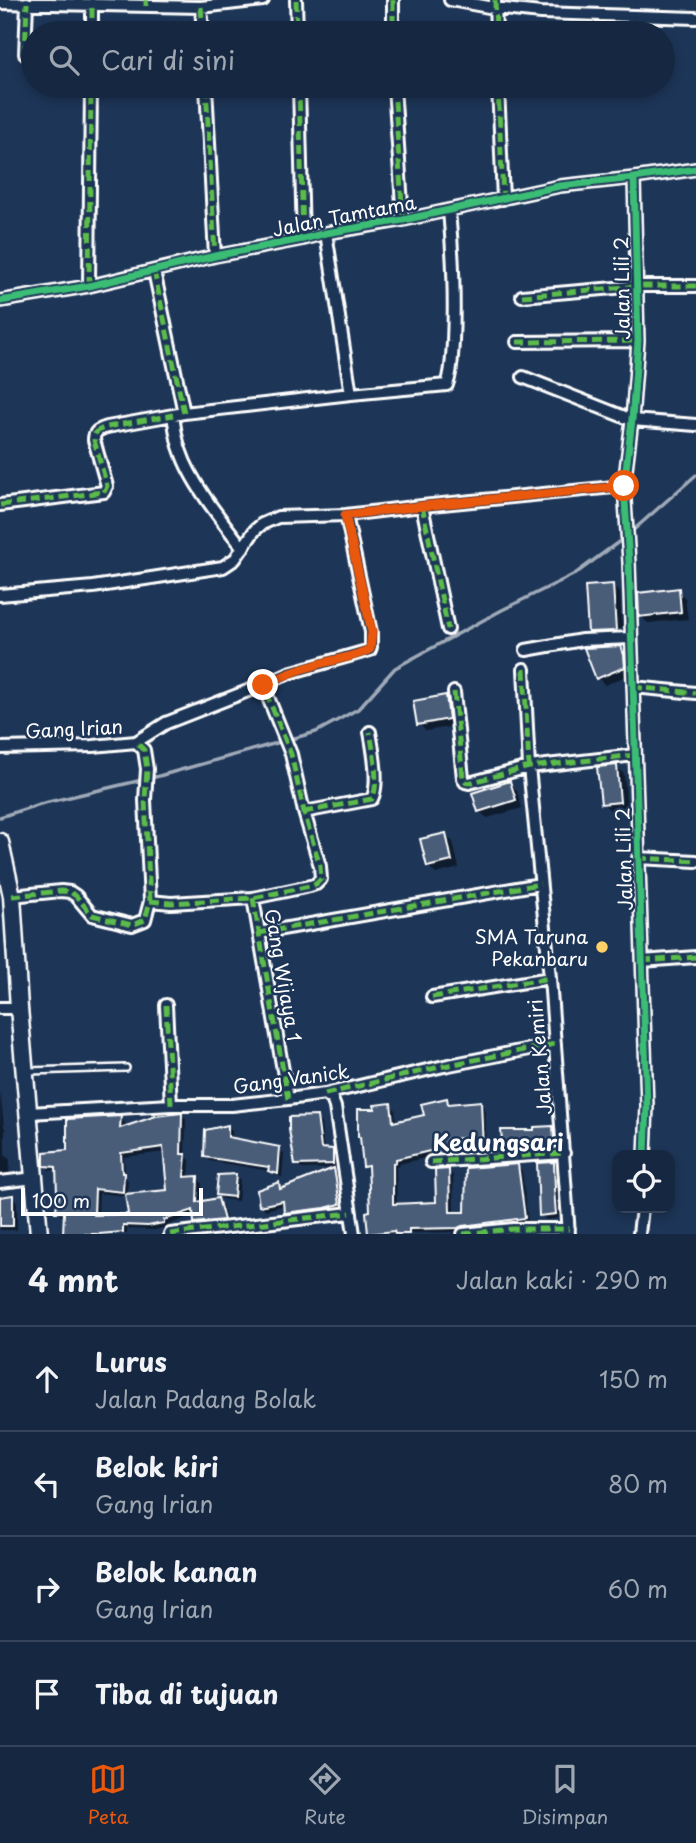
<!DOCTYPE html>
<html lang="id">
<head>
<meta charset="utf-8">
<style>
  :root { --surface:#162841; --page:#23344c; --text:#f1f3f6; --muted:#9ea6b1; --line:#35445a; --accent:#ea580c }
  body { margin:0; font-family:"Playpen Sans",sans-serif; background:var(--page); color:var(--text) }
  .controls { position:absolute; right:21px; bottom:21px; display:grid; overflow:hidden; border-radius:14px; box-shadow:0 4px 10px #0003 }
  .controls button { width:63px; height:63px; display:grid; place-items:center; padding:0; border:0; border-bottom:2px solid var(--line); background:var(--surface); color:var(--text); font:35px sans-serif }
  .scale { position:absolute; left:21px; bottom:18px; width:182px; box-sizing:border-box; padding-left:7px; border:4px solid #fff; border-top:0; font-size:19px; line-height:24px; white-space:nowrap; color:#fff; -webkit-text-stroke:5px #1d3557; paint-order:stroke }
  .stop { position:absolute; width:21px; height:21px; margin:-16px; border:5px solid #ea580c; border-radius:50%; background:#fff }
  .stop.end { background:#ea580c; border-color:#fff; box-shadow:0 2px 7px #0008 }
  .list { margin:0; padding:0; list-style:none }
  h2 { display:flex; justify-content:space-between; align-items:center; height:91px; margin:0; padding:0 28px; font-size:30px }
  h2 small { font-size:23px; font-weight:400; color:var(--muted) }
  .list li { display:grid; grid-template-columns:46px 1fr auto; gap:21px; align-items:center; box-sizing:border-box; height:105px; padding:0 28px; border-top:2px solid var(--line) }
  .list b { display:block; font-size:26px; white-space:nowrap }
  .list p { margin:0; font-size:23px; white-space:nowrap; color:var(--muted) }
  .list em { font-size:23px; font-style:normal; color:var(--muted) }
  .icon { flex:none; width:38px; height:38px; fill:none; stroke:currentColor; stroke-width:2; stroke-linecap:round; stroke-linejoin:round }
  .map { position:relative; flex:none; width:696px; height:1234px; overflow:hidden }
  .search { position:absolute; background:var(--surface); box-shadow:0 4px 10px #0003; left:21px; right:21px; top:21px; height:77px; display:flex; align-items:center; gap:18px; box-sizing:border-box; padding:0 24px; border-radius:38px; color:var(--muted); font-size:26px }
  .sheet { height:511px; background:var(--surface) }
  nav { display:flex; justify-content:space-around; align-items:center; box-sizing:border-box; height:98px; border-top:2px solid var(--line); background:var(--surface); font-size:19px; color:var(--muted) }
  nav a { display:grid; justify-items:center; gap:4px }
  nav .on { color:var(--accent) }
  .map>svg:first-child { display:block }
</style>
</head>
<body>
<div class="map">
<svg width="696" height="1234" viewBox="0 0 696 1234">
  <rect width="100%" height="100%" fill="#1d3557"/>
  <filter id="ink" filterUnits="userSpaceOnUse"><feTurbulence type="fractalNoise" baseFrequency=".0143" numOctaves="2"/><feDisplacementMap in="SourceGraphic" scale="14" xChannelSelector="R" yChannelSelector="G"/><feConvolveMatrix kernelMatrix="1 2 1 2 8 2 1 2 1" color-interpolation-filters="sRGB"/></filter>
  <g filter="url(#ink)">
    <path fill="#0007" fill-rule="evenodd" d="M 612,586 L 620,593 L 622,629 L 594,630 L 594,633 L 622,632 L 622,638 L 597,639 L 589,631 Z
      M 678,590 L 685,598 L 688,619 L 648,623 L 640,616 Z
      M 620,648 L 628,656 L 631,674 L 605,685 L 598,678 Z
      M 446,697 L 453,705 L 455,726 L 426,731 L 419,724 Z
      M 616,767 L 624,774 L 627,809 L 610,810 L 602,803 Z
      M 510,783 L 517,791 L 522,808 L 487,818 L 479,811 Z
      M 446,835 L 453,842 L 459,868 L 436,874 L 428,866 Z
      M 0,1091 L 4,1126 L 5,1128 L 5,1155 L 10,1160 L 9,1178 L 0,1181 Z
      M 446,1100 L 451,1105 L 480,1103 L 485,1108 L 487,1153 L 472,1153 L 468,1148 L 468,1142 L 451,1143 L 452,1157 L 441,1158 L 438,1155 L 399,1164 L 400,1166 L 396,1167 L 397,1205 L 438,1204 L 448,1171 L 453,1175 L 454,1214 L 467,1214 L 518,1166 L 522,1171 L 528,1222 L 462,1232 L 462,1234 L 452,1234 L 452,1232 L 371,1234 L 370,1171 L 365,1166 L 377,1110 L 390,1104 L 395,1109 L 396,1123 L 426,1116 Z
      M 181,1115 L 186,1119 L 185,1156 L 190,1160 L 189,1179 L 198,1178 L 202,1183 L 201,1203 L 217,1200 L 222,1205 L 228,1224 L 200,1227 L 196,1222 L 195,1215 L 168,1225 L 168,1227 L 154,1230 L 127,1229 L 127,1234 L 65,1234 L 66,1216 L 62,1216 L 57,1212 L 61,1195 L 59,1192 L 58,1170 L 50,1170 L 45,1166 L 120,1118 L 125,1123 L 125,1128 ZM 165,1152 L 168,1192 L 127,1196 L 128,1180 L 125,1177 L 124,1157 ZM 99,1193 L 127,1196 L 130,1216 L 98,1216 Z
      M 316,1118 L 321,1123 L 324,1150 L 332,1150 L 337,1155 L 337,1168 L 302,1169 L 297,1164 Z
      M 227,1127 L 232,1131 L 232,1139 L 279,1149 L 284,1154 L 282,1177 L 275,1175 L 271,1171 L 210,1161 L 205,1157 Z
      M 552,1128 L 557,1132 L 558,1144 L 508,1146 L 503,1142 Z
      M 553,1163 L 558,1168 L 559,1193 L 557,1193 L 560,1218 L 546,1220 L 541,1215 Z
      M 334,1170 L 338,1175 L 344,1208 L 330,1212 L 290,1217 L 285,1212 L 285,1205 L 266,1210 L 261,1206 L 259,1191 L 279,1184 L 284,1190 Z
      M 235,1176 L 240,1180 L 238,1201 L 222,1199 L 217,1194 Z
      M 12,1197 L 17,1202 L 17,1230 L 0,1230 L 0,1198 Z"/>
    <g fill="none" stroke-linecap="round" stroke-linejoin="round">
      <path stroke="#a0aab8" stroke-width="3.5" d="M 630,533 L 696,475
        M 0,817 L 40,804 L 159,776 L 316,732 L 358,709 L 395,668 L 502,610 L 575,574 L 624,538"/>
    </g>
    <path fill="#4a5d79" stroke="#fff" stroke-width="2" fill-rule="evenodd" d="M 613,584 L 616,631 L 588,632 L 585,586 Z
      M 679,588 L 681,612 L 639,617 L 638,593 Z
      M 621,646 L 624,655 L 625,667 L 596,679 L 584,648 Z
      M 446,695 L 449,719 L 417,725 L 413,701 Z
      M 617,765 L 620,802 L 601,804 L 597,767 Z
      M 510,781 L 516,800 L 478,812 L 472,793 Z
      M 446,833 L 452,861 L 427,867 L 420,839 Z
      M 447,1098 L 448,1104 L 481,1101 L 483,1149 L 466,1149 L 466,1138 L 447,1139 L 448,1153 L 434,1154 L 434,1150 L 396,1159 L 396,1162 L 393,1163 L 393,1204 L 436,1202 L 435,1170 L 449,1169 L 450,1212 L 465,1212 L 466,1168 L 518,1164 L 525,1218 L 462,1226 L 458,1228 L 409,1229 L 409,1234 L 395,1234 L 394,1231 L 368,1234 L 366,1212 L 370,1211 L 368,1166 L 363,1167 L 360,1137 L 358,1137 L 358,1109 L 375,1109 L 374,1105 L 391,1103 L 393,1122 L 424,1115 L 421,1104 Z
      M 182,1113 L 181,1154 L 186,1154 L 184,1177 L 198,1176 L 197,1202 L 218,1198 L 224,1220 L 194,1223 L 193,1210 L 164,1220 L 164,1223 L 148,1226 L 123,1225 L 123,1232 L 99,1234 L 63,1234 L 64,1212 L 55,1212 L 60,1193 L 57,1193 L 56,1167 L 44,1166 L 44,1152 L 67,1150 L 67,1119 L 121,1116 L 120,1128 L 156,1116 ZM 163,1147 L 167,1190 L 125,1194 L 128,1214 L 94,1215 L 95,1189 L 123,1192 L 124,1173 L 122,1173 L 121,1153 Z
      M 317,1116 L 321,1148 L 333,1149 L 333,1164 L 295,1165 L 289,1130 L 289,1117 Z
      M 228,1125 L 228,1137 L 280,1147 L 278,1174 L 268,1171 L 269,1167 L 204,1157 L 205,1130 Z
      M 553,1126 L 554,1140 L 502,1142 L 501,1130 L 534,1130 L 534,1127 Z
      M 554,1162 L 555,1189 L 554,1189 L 556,1214 L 539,1216 L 537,1163 Z
      M 334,1168 L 340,1204 L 325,1208 L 284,1213 L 283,1201 L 259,1206 L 257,1190 L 279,1182 L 280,1189 Z
      M 236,1174 L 234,1197 L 216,1195 L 218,1175 Z
      M 13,1195 L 13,1226 L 0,1226 L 0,1197 Z"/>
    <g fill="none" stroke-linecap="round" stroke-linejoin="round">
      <defs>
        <path id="service" d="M 28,1071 L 126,1068"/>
        <path id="minor" d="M 296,0 L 297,33
          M 393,0 L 393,33
          M 450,0 L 494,8 L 541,13 L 696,18
          M 495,0 L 496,33
          M 0,3 L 201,7 L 263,0
          M 201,7 L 203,33
          M 92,33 L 92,4
          M 25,54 L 27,3
          M 206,86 L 215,256
          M 299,86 L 303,239
          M 394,86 L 403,220
          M 498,86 L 503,199
          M 634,178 L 638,341 L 632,420 L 624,486 L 629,562 L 647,1106 L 645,1155
          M 326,233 L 351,394
          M 154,271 L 184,413
          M 89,286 L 91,86
          M 522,296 L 638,286 L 696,286
          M 0,301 L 89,286 L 215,256 L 303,239 L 326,233 L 403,220 L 560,186 L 634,178 L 696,169
          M 517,342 L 638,341
          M 523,377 L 632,420 L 696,425
          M 173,415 C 175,428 176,440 181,452 C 191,483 223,522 243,548
          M 0,505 L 104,492 L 107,486 L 94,440 C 94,431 98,430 107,427 L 184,413 L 351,394 L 447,385 C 452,372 452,356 453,342 C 455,298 453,254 449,210
          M 422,506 L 448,629
          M 0,595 L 93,587 L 223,567 L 235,559 L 255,530 L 262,524 L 278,517 L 346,515 L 422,506 L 624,486
          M 526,650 L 582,640 L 631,638
          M 524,669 L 529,767 L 550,978 L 569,1234
          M 633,687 L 696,693
          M 454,692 L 463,778 L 465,782 L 469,783 L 529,767 L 635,755
          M 0,748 L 93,746 L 136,742 L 166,723 L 263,685 L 289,673 L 370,650 L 371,647 L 371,632 L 346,515
          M 304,812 L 372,799 C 380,784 373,749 370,732
          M 638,858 L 696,861
          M 12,896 L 61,891 L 70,892 L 76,896 L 92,915 L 132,925 L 145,920 L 150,901 L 145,800 L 147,769 L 144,750 L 136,742
          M 253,898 L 288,1099
          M 150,901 L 171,903 L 253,898 L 310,886 L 316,884 L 321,879 L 320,866 L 304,812 L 291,754 L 263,685
          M 259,933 L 540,884
          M 642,961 L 696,957
          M 432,997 L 550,978
          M 166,1005 L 171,1105
          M 0,1008 L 19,1008
          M 325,1094 L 332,1099 L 335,1107 L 354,1234
          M 29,1113 L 171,1105 L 232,1105 L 288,1099 L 325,1094 L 444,1066 L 555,1044
          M 431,1162 L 564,1153
          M 0,1182 L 35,1178
          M 170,1234 L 350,1213
          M 463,1234 L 513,1229 L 569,1229
          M 639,1234 L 642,1208"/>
        <path id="secondary" d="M 0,842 L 12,896 L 19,1008 L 39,1234"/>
      </defs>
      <use href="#service" stroke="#fff" stroke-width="10"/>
      <use href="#minor" stroke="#fff" stroke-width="16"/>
      <use href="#secondary" stroke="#fff" stroke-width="21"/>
      <use href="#service" stroke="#1d3557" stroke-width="5"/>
      <use href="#minor" stroke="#1d3557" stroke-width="10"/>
      <use href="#secondary" stroke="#1d3557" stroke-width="16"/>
      <path stroke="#5cbc4b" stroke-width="5" stroke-dasharray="10 5" stroke-linecap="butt" d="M 146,0 L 146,6
        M 296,0 L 297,33
        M 393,0 L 393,33
        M 495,0 L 496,33
        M 248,1 L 248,0
        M 201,7 L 203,33
        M 92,33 L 92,4
        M 25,54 L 27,3
        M 206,86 L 215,256
        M 299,86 L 303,239
        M 394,86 L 403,220
        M 498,86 L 503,199
        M 154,271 L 184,413
        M 89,286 L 91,86
        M 522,296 L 638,286 L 696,286
        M 517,342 L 638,341
        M 0,505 L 104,492 L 107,486 L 94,440 C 94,431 98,430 107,427 L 173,415
        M 422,506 L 448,629
        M 524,669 L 529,767
        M 633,687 L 696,693
        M 454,692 L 463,778 L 465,782 L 469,783 L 529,767 L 635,755
        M 304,812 L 372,799 C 380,784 373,749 370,732
        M 638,858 L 696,861
        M 12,896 L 61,891 L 70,892 L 76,896 L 92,915 L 132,925 L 145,920 L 150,901 L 145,800 L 147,769 L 144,750 L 136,742
        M 253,898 L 288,1099
        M 150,901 L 171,903 L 253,898 L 310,886 L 316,884 L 321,879 L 320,866 L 304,812 L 291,754 L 263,685 C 280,677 297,670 316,664 C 334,659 353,658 371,649 L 371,632 L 346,515
        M 259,933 L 540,884
        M 642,961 L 696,957
        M 432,997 L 550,978
        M 166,1005 L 171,1105
        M 325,1094 L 444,1066 L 555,1044
        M 431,1162 L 564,1153
        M 170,1234 L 350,1213
        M 463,1234 L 513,1229 L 569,1229"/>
      <defs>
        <path id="cycleway" d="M 634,178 L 638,341 L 632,420 L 624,486 L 629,562 L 647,1106 L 645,1155
          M 0,301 L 89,286 L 215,256 L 303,239 L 326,233 L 403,220 L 560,186 L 634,178 L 696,169"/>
      </defs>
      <use href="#cycleway" stroke="#1d3557" stroke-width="11"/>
      <use href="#cycleway" stroke="#3abd76" stroke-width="7"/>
    </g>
  </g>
  <g fill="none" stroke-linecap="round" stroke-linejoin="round" filter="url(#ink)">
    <path stroke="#ea580c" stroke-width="9" d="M 263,685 C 280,677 297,670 316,665 C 334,659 354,658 370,649 L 372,632 L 345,515 L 422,506 L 624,486"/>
  </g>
  <circle fill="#ffd166" stroke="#1d3557" stroke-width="2.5" cx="602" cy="947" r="7"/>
  <g text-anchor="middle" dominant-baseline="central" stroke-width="5" stroke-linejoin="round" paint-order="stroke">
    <g font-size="19" fill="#fff" stroke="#1d3557">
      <text transform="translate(344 215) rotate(-11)">Jalan Tamtama</text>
      <text transform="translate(621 288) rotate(-91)">Jalan Lili 2</text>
      <text transform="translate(74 728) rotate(-3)">Gang Irian</text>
      <text transform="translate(623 859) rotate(-92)">Jalan Lili 2</text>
      <text transform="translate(284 975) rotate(80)">Gang Wijaya 1</text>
      <text transform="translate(539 1057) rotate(-95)">Jalan Kemiri</text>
      <text transform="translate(291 1078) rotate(-8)">Gang Vanick</text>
    </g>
    <g font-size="19" fill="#fff" stroke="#1d3557" text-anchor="end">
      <text x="588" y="936">SMA Taruna<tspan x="588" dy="22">Pekanbaru</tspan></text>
    </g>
    <g font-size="23" font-weight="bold" fill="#fff" stroke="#1d3557">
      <text x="498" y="1141">Kedungsari</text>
    </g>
  </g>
</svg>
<div class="controls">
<button><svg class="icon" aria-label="locate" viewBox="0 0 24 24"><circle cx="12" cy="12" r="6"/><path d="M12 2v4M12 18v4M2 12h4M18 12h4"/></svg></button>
</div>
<div class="scale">100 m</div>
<div class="stop" style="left:624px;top:486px"></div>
<div class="stop end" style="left:263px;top:685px"></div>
<div class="search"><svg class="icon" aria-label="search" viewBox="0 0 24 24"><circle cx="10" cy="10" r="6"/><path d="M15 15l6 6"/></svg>Cari di sini</div>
</div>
<section class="sheet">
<h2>4 mnt<small>Jalan kaki · 290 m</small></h2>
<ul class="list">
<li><svg class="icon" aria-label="ahead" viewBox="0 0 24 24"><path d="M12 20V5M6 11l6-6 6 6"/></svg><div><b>Lurus</b><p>Jalan Padang Bolak</p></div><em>150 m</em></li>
<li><svg class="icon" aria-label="left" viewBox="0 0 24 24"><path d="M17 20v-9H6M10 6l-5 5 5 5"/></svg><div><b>Belok kiri</b><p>Gang Irian</p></div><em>80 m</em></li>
<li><svg class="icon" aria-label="right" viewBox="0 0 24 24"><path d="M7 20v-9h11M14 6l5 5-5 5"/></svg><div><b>Belok kanan</b><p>Gang Irian</p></div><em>60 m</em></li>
<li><svg class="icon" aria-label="arrive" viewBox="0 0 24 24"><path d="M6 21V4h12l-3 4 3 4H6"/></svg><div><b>Tiba di tujuan</b></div></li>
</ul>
</section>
<nav>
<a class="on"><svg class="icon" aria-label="map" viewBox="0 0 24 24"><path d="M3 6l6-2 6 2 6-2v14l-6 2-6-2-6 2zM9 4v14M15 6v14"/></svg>Peta</a>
<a><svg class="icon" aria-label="directions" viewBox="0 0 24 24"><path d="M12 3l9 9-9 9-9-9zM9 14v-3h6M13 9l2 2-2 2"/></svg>Rute</a>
<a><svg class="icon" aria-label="saved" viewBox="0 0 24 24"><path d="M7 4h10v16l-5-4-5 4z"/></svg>Disimpan</a>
</nav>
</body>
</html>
